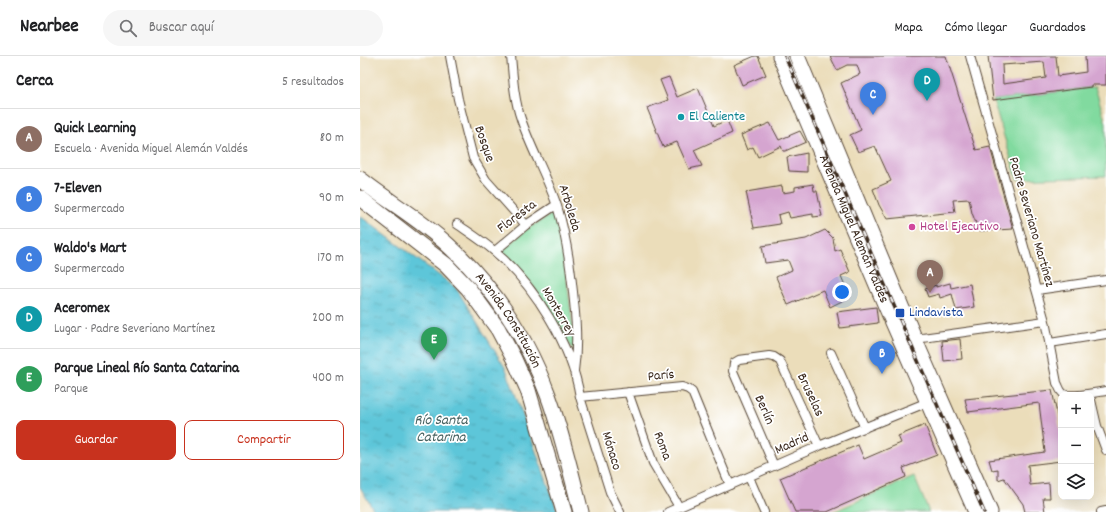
<!DOCTYPE html>
<html lang="es">
<head>
<meta charset="utf-8">
<style>
  :root { --surface:#fff; --page:#f6f6f6; --text:#202124; --muted:#757577; --line:#e0e0e0; --accent:#c8321e }
  body { margin:0; font-family:Dekko,sans-serif; background:var(--page); color:var(--text) }
  .controls { position:absolute; right:12px; bottom:12px; display:grid; overflow:hidden; border-radius:8px; box-shadow:0 4px 16px #0002 }
  .controls button { width:36px; height:36px; display:grid; place-items:center; padding:0; border:0; border-bottom:1px solid var(--line); background:var(--surface); color:var(--text); font:20px sans-serif }
  .you { position:absolute; left:482px; top:236px; width:14px; height:14px; margin:-10px; border:3px solid #fff; border-radius:50%; background:#1a73e8; box-shadow:0 0 0 6px #1a73e833 }
  .badge { display:grid; place-items:center; width:26px; height:26px; border-radius:50%; background:var(--accent); color:#fff; font-size:13px; font-weight:700 }
  .pin { position:absolute; translate:-50% -33px; filter:drop-shadow(0 1px 2px #0008) }
  .pin::after { content:''; position:absolute; top:21px; width:14px; height:12px; background:inherit; clip-path:polygon(0 0,100% 0,50% 100%) }
  .list { margin:0; padding:0; list-style:none }
  h2 { display:flex; justify-content:space-between; align-items:center; height:52px; margin:0; padding:0 16px; font-size:17px }
  h2 small { font-size:13px; font-weight:400; color:var(--muted) }
  .list li { display:grid; grid-template-columns:26px 1fr auto; gap:12px; align-items:center; box-sizing:border-box; height:60px; padding:0 16px; border-top:1px solid var(--line) }
  .list b { display:block; font-size:15px; white-space:nowrap }
  .list p { margin:0; font-size:13px; white-space:nowrap; color:var(--muted) }
  .list em { font-size:13px; font-style:normal; color:var(--muted) }
  .actions { display:flex; gap:8px; padding:12px 16px }
  .actions a { flex:1; padding:9px 0; border:1px solid var(--accent); border-radius:8px; text-align:center; font-size:14px; color:var(--accent) }
  .actions .main { background:var(--accent); color:#fff }
  .icon { flex:none; width:22px; height:22px; fill:none; stroke:currentColor; stroke-width:2; stroke-linecap:round; stroke-linejoin:round }
  .map { position:relative; flex:none; width:746px; height:456px; overflow:hidden }
  header { display:flex; align-items:center; gap:24px; box-sizing:border-box; height:56px; padding:0 20px; background:var(--surface); border-bottom:1px solid var(--line) }
  header strong { font-size:19px }
  nav { display:flex; gap:22px; margin-inline-start:auto; font-size:14px }
  .search { width:280px; height:36px; background:var(--page); display:flex; align-items:center; gap:10px; box-sizing:border-box; padding:0 14px; border-radius:22px; color:var(--muted); font-size:15px }
  main { display:flex }
  aside { flex:1; background:var(--surface) }
  .map>svg:first-child { display:block }
</style>
</head>
<body>
<header>
<strong>Nearbee</strong>
<div class="search"><svg class="icon" aria-label="search" viewBox="0 0 24 24"><circle cx="10" cy="10" r="6"/><path d="M15 15l6 6"/></svg>Buscar aquí</div>
<nav><a>Mapa</a><a>Cómo llegar</a><a>Guardados</a></nav>
</header>
<main>
<aside>
<h2>Cerca<small>5 resultados</small></h2>
<ul class="list">
<li><span class="badge" style="background:#8d6e63">A</span><div><b>Quick Learning</b><p>Escuela · Avenida Miguel Alemán Valdés</p></div><em>80 m</em></li>
<li><span class="badge" style="background:#3f7fe0">B</span><div><b>7-Eleven</b><p>Supermercado</p></div><em>90 m</em></li>
<li><span class="badge" style="background:#3f7fe0">C</span><div><b>Waldo's Mart</b><p>Supermercado</p></div><em>170 m</em></li>
<li><span class="badge" style="background:#0f9aa8">D</span><div><b>Aceromex</b><p>Lugar · Padre Severiano Martínez</p></div><em>200 m</em></li>
<li><span class="badge" style="background:#2e9e5b">E</span><div><b>Parque Lineal Río Santa Catarina</b><p>Parque</p></div><em>400 m</em></li>
</ul>
<div class="actions"><a class="main">Guardar</a><a>Compartir</a></div>
</aside>
<div class="map">
<svg width="746" height="456" viewBox="0 0 746 456">
  <defs>
    <pattern id="water-ripples" width="26" height="14" patternUnits="userSpaceOnUse"><rect width="26" height="14" fill="#5dc6d9"/><path d="M2 4q2-2 4 0t4 0M15 11q2-2 4 0t4 0" fill="none" stroke="#4ea1af"/></pattern>
  </defs>
  <rect width="100%" height="100%" fill="#fff"/>
  <filter id="ink" filterUnits="userSpaceOnUse"><feTurbulence type="fractalNoise" baseFrequency=".025" numOctaves="2"/><feDisplacementMap in="SourceGraphic" scale="8" xChannelSelector="R" yChannelSelector="G"/><feConvolveMatrix kernelMatrix="1 2 1 2 8 2 1 2 1" color-interpolation-filters="sRGB"/></filter>
  <filter id="wash" filterUnits="userSpaceOnUse"><feTurbulence type="fractalNoise" baseFrequency=".012" numOctaves="4" result="noise"/><feDisplacementMap in="SourceGraphic" scale="16" xChannelSelector="R" yChannelSelector="G"/><feGaussianBlur stdDeviation="0.9" result="paint"/><feColorMatrix in="noise" values="0 0 0 0 0 0 0 0 0 0 0 0 0 0 0 0 0 1.4 0 .05"/><feComposite in="paint" operator="in"/></filter>
  <g filter="url(#wash)">
    <rect width="100%" height="100%" fill="#ebddba"/>
    <path fill="#81da9f" stroke="#5e825e" d="M 735,31 L 746,67 L 746,120 L 657,123 L 633,44 Z
      M 194,157 L 197,158 L 202,187 L 215,288 L 214,293 L 212,293 C 199,272 187,250 173,230 C 163,217 152,207 141,196 L 167,173 Z
      M 554,420 L 569,456 L 473,456 Z"/>
    <path fill="url(#water-ripples)" stroke="#4c787c" d="M 0,160 L 96,232 L 146,313 L 198,456 L 15,456 L 0,431 Z"/>
    <g id="blocks">
      <path fill="#d5a5d0" fill-rule="evenodd" d="M 395,0 L 398,0 L 406,19 L 382,29 L 374,9 Z
        M 470,0 L 586,0 L 616,94 L 630,91 L 653,173 L 619,175 L 612,157 L 609,143 L 593,144 L 595,156 L 527,163 L 519,149 L 513,133 L 531,125 L 515,90 L 498,96 L 490,79 L 501,74 L 481,27 L 500,18 L 497,9 L 487,9 L 477,14 Z
        M 628,0 L 696,0 L 698,20 L 726,16 L 725,0 L 746,0 L 746,29 L 731,29 L 731,31 L 633,44 ZM 684,6 L 686,22 L 643,28 L 642,9 Z
        M 309,21 L 317,41 L 338,32 L 354,70 L 367,64 L 372,77 L 334,94 L 342,110 L 329,113 L 317,86 L 303,91 L 287,52 L 308,44 L 300,24 Z
        M 410,67 L 419,84 L 440,75 L 446,86 L 425,95 L 423,95 L 421,90 L 398,101 L 393,91 L 387,94 L 381,79 Z
        M 447,97 L 447,116 L 429,115 L 427,101 Z
        M 453,128 L 454,135 L 457,135 L 462,160 L 453,161 L 453,158 L 430,162 L 428,156 L 418,159 L 420,168 L 394,172 L 386,136 L 422,130 L 423,137 L 435,135 L 435,131 Z
        M 465,174 L 473,182 L 475,195 L 480,193 L 490,216 L 481,220 L 490,241 L 470,251 L 463,234 L 428,249 L 416,221 L 432,214 L 428,204 L 405,207 L 402,190 L 446,183 Z
        M 590,227 L 591,232 L 610,228 L 614,251 L 596,254 L 592,238 L 580,242 L 579,238 L 568,241 L 565,233 L 576,229 L 576,231 Z
        M 516,251 L 518,267 L 480,272 L 477,256 Z
        M 600,283 L 602,303 L 584,305 L 582,285 Z
        M 692,334 L 701,378 L 701,405 L 668,409 L 670,429 L 689,427 L 690,442 L 683,442 L 685,456 L 665,456 L 663,448 L 644,422 L 638,424 L 638,413 L 632,414 L 629,404 L 685,396 L 679,347 L 608,356 L 605,343 Z
        M 565,369 L 577,399 L 543,412 L 546,421 L 467,456 L 435,456 L 420,422 L 498,389 L 504,403 L 541,387 L 538,380 Z"/>
    </g>
  </g>
  <g filter="url(#ink)">
    <use href="#blocks" fill-opacity="0" stroke="#554535" stroke-width="1"/>
    <g fill="none" stroke-linecap="round" stroke-linejoin="round">
      <defs>
        <path id="street" d="M 90,0 L 98,43 L 113,102 L 126,124 L 166,169
          M 151,0 C 153,21 154,43 161,63 C 171,93 187,120 197,150 C 206,178 210,207 213,236 C 216,263 218,288 214,315
          M 610,0 L 685,265 L 697,327 C 699,330 700,336 704,338 C 711,342 737,336 746,335
          M 97,168 C 110,177 123,185 134,195 C 174,228 212,290 220,341 L 250,436 L 260,456
          M 135,195 L 166,169 L 196,149
          M 677,234 L 746,224
          M 555,283 L 685,265
          M 690,287 L 746,278
          M 471,297 L 505,372
          M 268,336 L 293,407 L 319,451
          M 220,341 L 322,331 L 328,333 L 332,336 L 370,429
          M 731,344 L 737,370 L 746,394
          M 414,410 L 373,315 L 374,307 L 379,304 L 409,300 L 414,301 L 420,305 L 459,390
          M 389,421 L 404,456
          M 308,456 L 459,390 L 568,346
          M 741,456 L 746,455"/>
        <g id="highway">
          <path id="s1" d="M 420,0 L 525,248 L 616,456"/>
          <path d="M 437,0 L 560,296 L 630,456"/>
          <path id="s2" d="M 0,123 C 29,146 61,164 88,189 C 133,230 167,282 188,339 C 202,377 211,417 221,456"/>
          <path d="M 0,142 L 86,209 L 108,232 L 138,273 L 154,303 L 168,334 L 204,456"/>
        </g>
      </defs>
      <use href="#street" stroke="#554535" stroke-width="10"/>
      <use href="#highway" stroke="#554535" stroke-width="17"/>
      <use href="#street" stroke="#fff" stroke-width="8"/>
      <use href="#highway" stroke="#fff" stroke-width="15"/>
      <defs>
        <path id="rail" d="M 425,0 L 624,456"/>
      </defs>
      <use href="#rail" stroke="#3b2a1e" stroke-width="3.5"/>
      <use href="#rail" stroke="#fff" stroke-width="2" stroke-dasharray="6" stroke-linecap="butt"/>
    </g>
  </g>
  <circle fill="#0f9aa8" stroke="#fff" stroke-width="1.5" cx="321" cy="61" r="4"/>
  <circle fill="#d1479c" stroke="#fff" stroke-width="1.5" cx="552" cy="171" r="4"/>
  <rect fill="#1a4fb4" stroke="#fff" stroke-width="1.5" x="535" y="252" width="10" height="10" rx="2"/>
  <g text-anchor="middle" dominant-baseline="central" stroke-width="3.5" stroke-linejoin="round" paint-order="stroke">
    <g font-size="14" fill="#0d838f" stroke="#fff" text-anchor="start">
      <text x="329" y="61">El Caliente</text>
    </g>
    <g font-size="14" fill="#3b2a1e" stroke="#fff">
      <text transform="translate(124 88) rotate(71)">Bosque</text>
      <text transform="translate(209 152) rotate(73)">Arboleda</text>
      <text transform="translate(157 161) rotate(-37)">Floresta</text>
      <text transform="translate(671 166) rotate(74)">Padre Severiano Martínez</text>
      <text stroke="none"><textPath href="#s1" startOffset="188">Avenida Miguel Alemán Valdés</textPath></text>
      <text transform="translate(198 256) rotate(60)">Monterrey</text>
      <text stroke="none"><textPath href="#s2" startOffset="207">Avenida Constitución</textPath></text>
      <text transform="translate(301 320) rotate(-5)">París</text>
      <text transform="translate(450 339) rotate(65)">Bruselas</text>
      <text transform="translate(404 354) rotate(66)">Berlín</text>
      <text transform="translate(432 388) rotate(-24)">Madrid</text>
      <text transform="translate(302 390) rotate(69)">Roma</text>
      <text transform="translate(251 395) rotate(73)">Mónaco</text>
    </g>
    <g font-size="14" fill="#b23c85" stroke="#fff" text-anchor="start">
      <text x="560" y="171">Hotel Ejecutivo</text>
    </g>
    <g font-size="14" fill="#164399" stroke="#fff" text-anchor="start">
      <text x="549" y="257">Lindavista</text>
    </g>
    <g font-size="15" font-style="italic" fill="#47615f" stroke="#fff">
      <text x="81" y="365">Río Santa<tspan x="81" dy="17">Catarina</tspan></text>
    </g>
  </g>
</svg>
<div class="controls">
<button>+</button>
<button>−</button>
<button><svg class="icon" aria-label="layers" viewBox="0 0 24 24"><path d="M12 4l9 5-9 5-9-5zM3 14l9 5 9-5"/></svg></button>
</div>
<div class="you"></div>
<div class="pin badge" style="left:570px;top:237px;background:#8d6e63">A</div>
<div class="pin badge" style="left:522px;top:318px;background:#3f7fe0">B</div>
<div class="pin badge" style="left:513px;top:59px;background:#3f7fe0">C</div>
<div class="pin badge" style="left:567px;top:45px;background:#0f9aa8">D</div>
<div class="pin badge" style="left:74px;top:304px;background:#2e9e5b">E</div>
</div>
</main>
</body>
</html>
